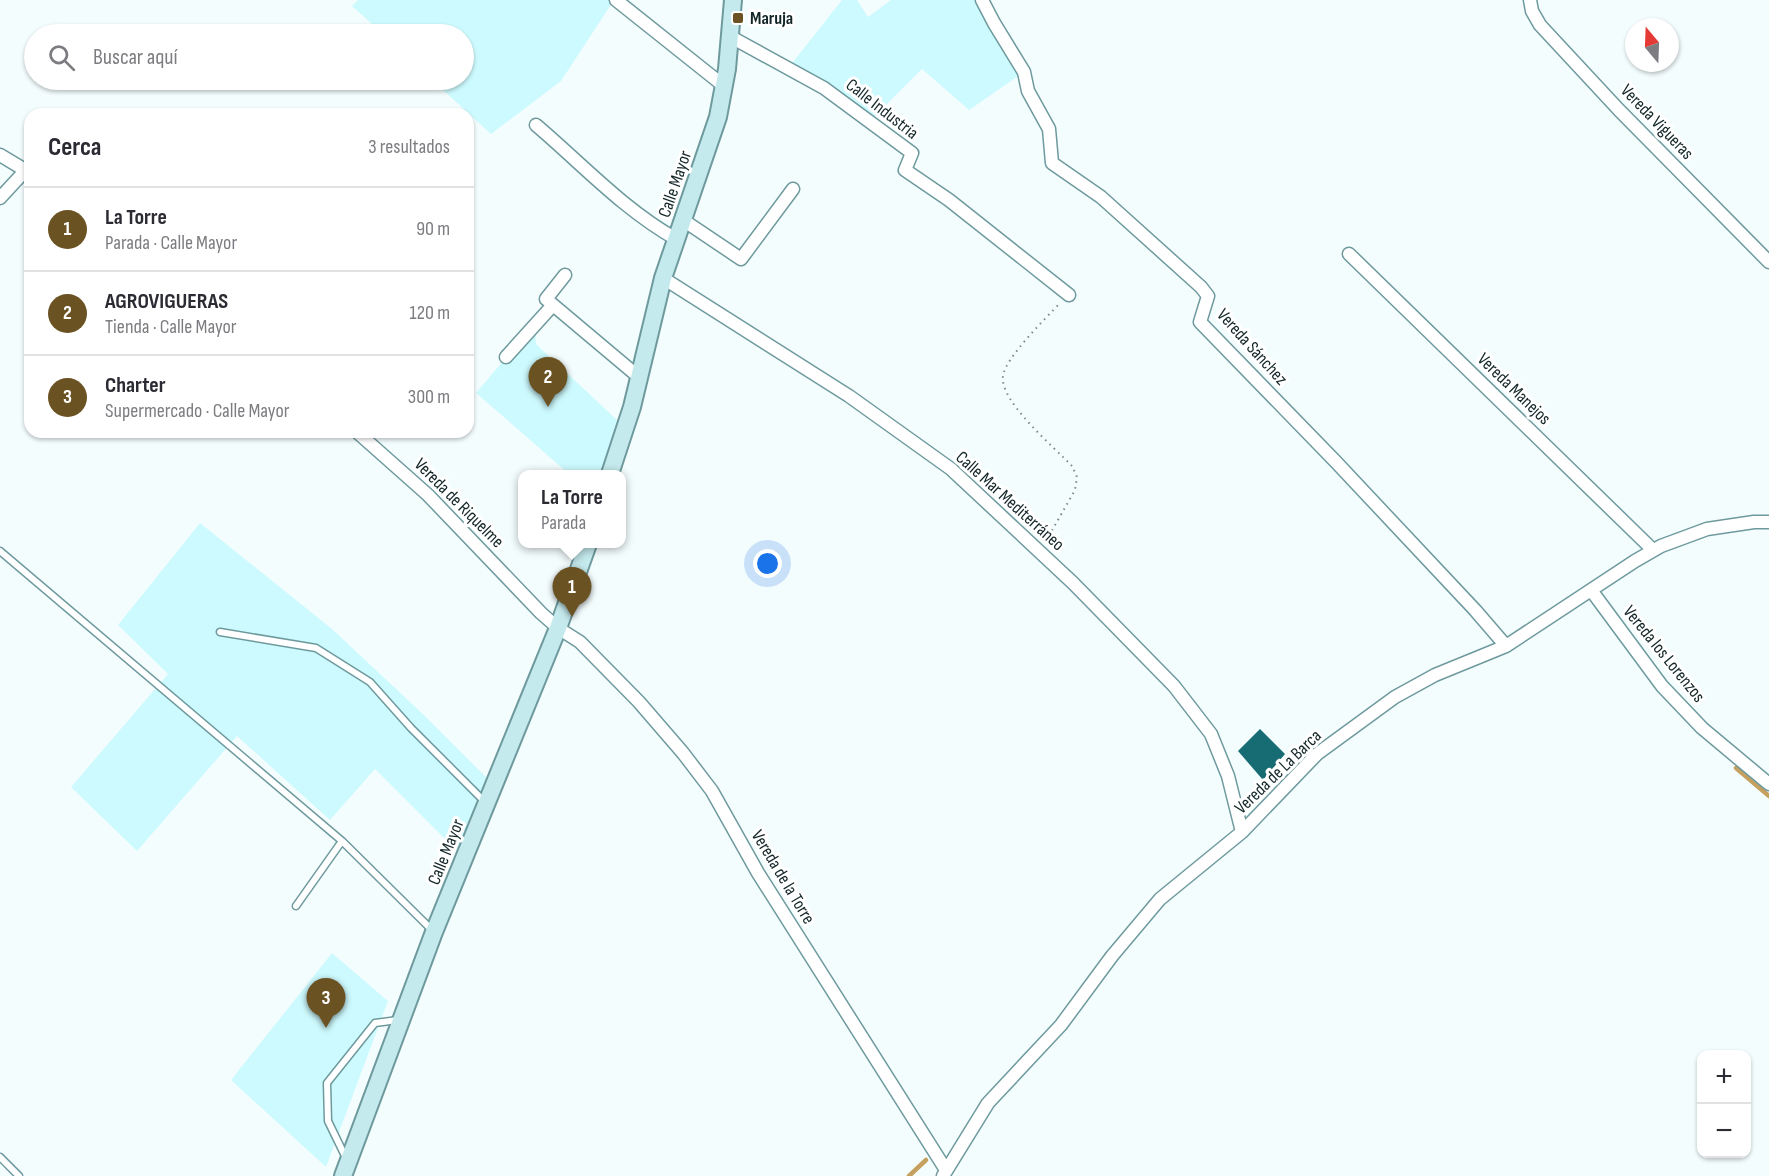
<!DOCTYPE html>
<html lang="es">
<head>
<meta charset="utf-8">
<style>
  :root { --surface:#fff; --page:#f7f7f7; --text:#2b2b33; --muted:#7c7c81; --line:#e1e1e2; --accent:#6b5223 }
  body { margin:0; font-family:"Sofia Sans Condensed",sans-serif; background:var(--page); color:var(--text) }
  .controls { position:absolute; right:18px; bottom:18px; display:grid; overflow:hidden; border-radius:12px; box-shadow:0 2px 4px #0004 }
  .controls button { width:54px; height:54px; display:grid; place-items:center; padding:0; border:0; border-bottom:2px solid var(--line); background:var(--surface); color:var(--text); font:30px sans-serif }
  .compass { position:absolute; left:1625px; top:18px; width:54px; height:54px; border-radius:50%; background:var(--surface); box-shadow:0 2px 4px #0004; rotate:341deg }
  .you { position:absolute; left:768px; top:564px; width:21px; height:21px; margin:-15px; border:4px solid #fff; border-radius:50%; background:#1a73e8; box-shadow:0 0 0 9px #1a73e833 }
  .badge { display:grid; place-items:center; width:39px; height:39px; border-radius:50%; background:var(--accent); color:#fff; font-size:20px; font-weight:700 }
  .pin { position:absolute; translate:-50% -50px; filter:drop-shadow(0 2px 3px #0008) }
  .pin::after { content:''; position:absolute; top:32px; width:21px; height:18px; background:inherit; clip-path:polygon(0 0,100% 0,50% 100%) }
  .popup { position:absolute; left:518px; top:470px; width:108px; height:78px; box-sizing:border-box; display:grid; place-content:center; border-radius:12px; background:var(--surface); filter:drop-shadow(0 2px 4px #0005); font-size:20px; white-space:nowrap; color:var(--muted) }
  .popup b { font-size:22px; color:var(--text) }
  .popup::after { content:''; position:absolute; left:50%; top:100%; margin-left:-12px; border:12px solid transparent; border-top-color:var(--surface) }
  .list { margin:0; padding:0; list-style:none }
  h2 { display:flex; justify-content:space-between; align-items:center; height:78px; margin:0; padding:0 24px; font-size:26px }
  h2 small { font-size:20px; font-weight:400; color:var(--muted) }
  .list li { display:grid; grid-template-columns:39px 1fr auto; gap:18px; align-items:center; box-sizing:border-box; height:84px; padding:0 24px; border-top:2px solid var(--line) }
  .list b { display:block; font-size:22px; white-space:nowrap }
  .list p { margin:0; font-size:20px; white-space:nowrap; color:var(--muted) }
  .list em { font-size:20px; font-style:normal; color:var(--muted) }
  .icon { flex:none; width:33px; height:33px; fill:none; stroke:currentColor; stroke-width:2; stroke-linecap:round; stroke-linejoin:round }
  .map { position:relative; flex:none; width:1769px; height:1176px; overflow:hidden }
  .search { position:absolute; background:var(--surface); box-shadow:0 2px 4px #0004; left:24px; top:24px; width:450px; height:66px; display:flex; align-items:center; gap:15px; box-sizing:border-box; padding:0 21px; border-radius:33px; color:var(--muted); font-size:22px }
  .panel { position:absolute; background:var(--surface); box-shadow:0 2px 4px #0004; left:24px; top:108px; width:450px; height:330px; border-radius:18px }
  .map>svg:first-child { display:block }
</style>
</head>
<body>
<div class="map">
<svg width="1769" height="1176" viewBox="0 0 1769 1176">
  <rect width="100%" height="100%" fill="#f4fdfe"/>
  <path fill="#cdfafe" d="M 358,0 L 614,0 L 561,81 L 491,134 L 432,80 L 464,80 L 464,34 L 383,34 L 352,6 Z
    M 842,0 L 857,0 L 868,17 L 891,0 L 982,0 L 1024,72 L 969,110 L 922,69 L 868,123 L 785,72 Z
    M 535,327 L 536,344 L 617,420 L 601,474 L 569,474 L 476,393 L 504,360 Z
    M 200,523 L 332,629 L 426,717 L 489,780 L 457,851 L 375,769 L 330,820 L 237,736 L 137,851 L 71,787 L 168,674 L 118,625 Z
    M 332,953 L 388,1001 L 326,1167 L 231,1080 Z"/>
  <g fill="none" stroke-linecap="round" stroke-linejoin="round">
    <path stroke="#c5a05e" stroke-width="4.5" d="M 1736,768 L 1769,796
      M 909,1176 L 926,1160"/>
  </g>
  <path fill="#176b72" d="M 1260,729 L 1285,754 L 1263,780 L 1238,751 Z"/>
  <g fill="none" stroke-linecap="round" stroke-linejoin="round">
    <defs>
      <path id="service" d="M 0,551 L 342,841 L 432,930
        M 220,632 L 316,648 L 370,682 L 411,728 L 484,801
        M 296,906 L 342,841
        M 0,1157 L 19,1176
        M 346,1158 L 328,1121 L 327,1083 L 375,1023 L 398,1020"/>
      <path id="minor" d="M 616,0 L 724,86
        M 982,0 L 994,23 L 1024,72 L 1028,91 L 1049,129 L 1052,163 L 1101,197 L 1201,287 L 1208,296 L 1200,322 L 1336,462 L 1475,610 L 1506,646
        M 1530,0 L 1532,11 L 1540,25 L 1619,110 L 1769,262
        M 731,37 L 824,88 L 912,153 L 905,170 L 949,200 L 1069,295
        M 536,125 C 582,164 623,209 676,239
        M 0,155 L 30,173
        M 0,198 L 25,171
        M 683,220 L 741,259 L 793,189
        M 1349,254 L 1653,550
        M 565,275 L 546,299 L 640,378
        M 663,278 L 849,396 L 951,469 L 1073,583 L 1174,686 L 1211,734 L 1228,776 L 1242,832
        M 506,357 L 553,305
        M 357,432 L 428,495 L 541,613 L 558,628 L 580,642 L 639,702 L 683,753 L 712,791 L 758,873 L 946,1170
        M 1591,590 L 1662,686 L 1702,728 L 1769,784
        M 943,1176 L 988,1103 L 1061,1025 L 1112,956 L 1160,899 L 1242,832 L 1317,754 L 1395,697 L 1435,675 L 1506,646 L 1635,561 L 1661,546 L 1707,529 L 1754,522 L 1769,522"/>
      <path id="secondary" d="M 610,474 L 632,407 L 663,278 L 718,117 L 727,69 L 733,0
        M 343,1176 L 434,932 L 558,628 L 588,544"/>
    </defs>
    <use href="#service" stroke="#6e9a9e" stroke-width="9"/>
    <use href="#minor" stroke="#6e9a9e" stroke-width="15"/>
    <use href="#secondary" stroke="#6e9a9e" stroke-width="20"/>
    <path stroke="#7a888a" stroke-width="2" stroke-dasharray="1.5 4.5" stroke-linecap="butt" d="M 1046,541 L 1075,490 L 1077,477 L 1072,466 C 1055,448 999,401 1003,376 C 1005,358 1047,317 1060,303"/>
    <use href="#service" stroke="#fff" stroke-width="6"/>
    <use href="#minor" stroke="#fff" stroke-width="12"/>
    <use href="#secondary" stroke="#c5eaed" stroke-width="16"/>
  </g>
  <rect fill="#6b5223" stroke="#fff" stroke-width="2" x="732" y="12" width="12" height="12" rx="3"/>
  <g text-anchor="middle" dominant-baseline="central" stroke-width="6" stroke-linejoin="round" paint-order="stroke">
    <g font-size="18" font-weight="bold" fill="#142628" stroke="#fff" text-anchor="start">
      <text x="750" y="18">Maruja</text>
    </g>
    <g font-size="18" fill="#142628" stroke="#fff">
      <text transform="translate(882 109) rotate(38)">Calle Industria</text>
      <text transform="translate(1657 122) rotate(46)">Vereda Vigueras</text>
      <text transform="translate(675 184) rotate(-71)">Calle Mayor</text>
      <text transform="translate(1252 347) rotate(48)">Vereda Sánchez</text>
      <text transform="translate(1514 389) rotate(44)">Vereda Manejos</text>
      <text transform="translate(1010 501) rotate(42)">Calle Mar Mediterráneo</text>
      <text transform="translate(459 503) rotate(45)">Vereda de Riquelme</text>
      <text transform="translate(1664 654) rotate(51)">Vereda los Lorenzos</text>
      <text transform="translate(1278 772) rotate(-44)">Vereda de La Barca</text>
      <text transform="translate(446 852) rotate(-68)">Calle Mayor</text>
      <text transform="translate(783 877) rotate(59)">Vereda de la Torre</text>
    </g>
  </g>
</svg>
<div class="controls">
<button>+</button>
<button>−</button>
</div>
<svg class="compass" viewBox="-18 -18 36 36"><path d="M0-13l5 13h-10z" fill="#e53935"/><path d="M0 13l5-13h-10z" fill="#7c7c81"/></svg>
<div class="you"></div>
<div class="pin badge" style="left:572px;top:617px">1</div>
<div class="popup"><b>La Torre</b>Parada</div>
<div class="pin badge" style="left:548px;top:407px">2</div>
<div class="pin badge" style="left:326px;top:1028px">3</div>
<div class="search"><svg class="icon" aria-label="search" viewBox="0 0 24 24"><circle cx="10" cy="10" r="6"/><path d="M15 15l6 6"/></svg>Buscar aquí</div>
<section class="panel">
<h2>Cerca<small>3 resultados</small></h2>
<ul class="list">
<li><span class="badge">1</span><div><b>La Torre</b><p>Parada · Calle Mayor</p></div><em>90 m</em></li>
<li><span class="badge">2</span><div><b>AGROVIGUERAS</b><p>Tienda · Calle Mayor</p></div><em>120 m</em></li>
<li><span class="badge">3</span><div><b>Charter</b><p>Supermercado · Calle Mayor</p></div><em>300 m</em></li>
</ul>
</section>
</div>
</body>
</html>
